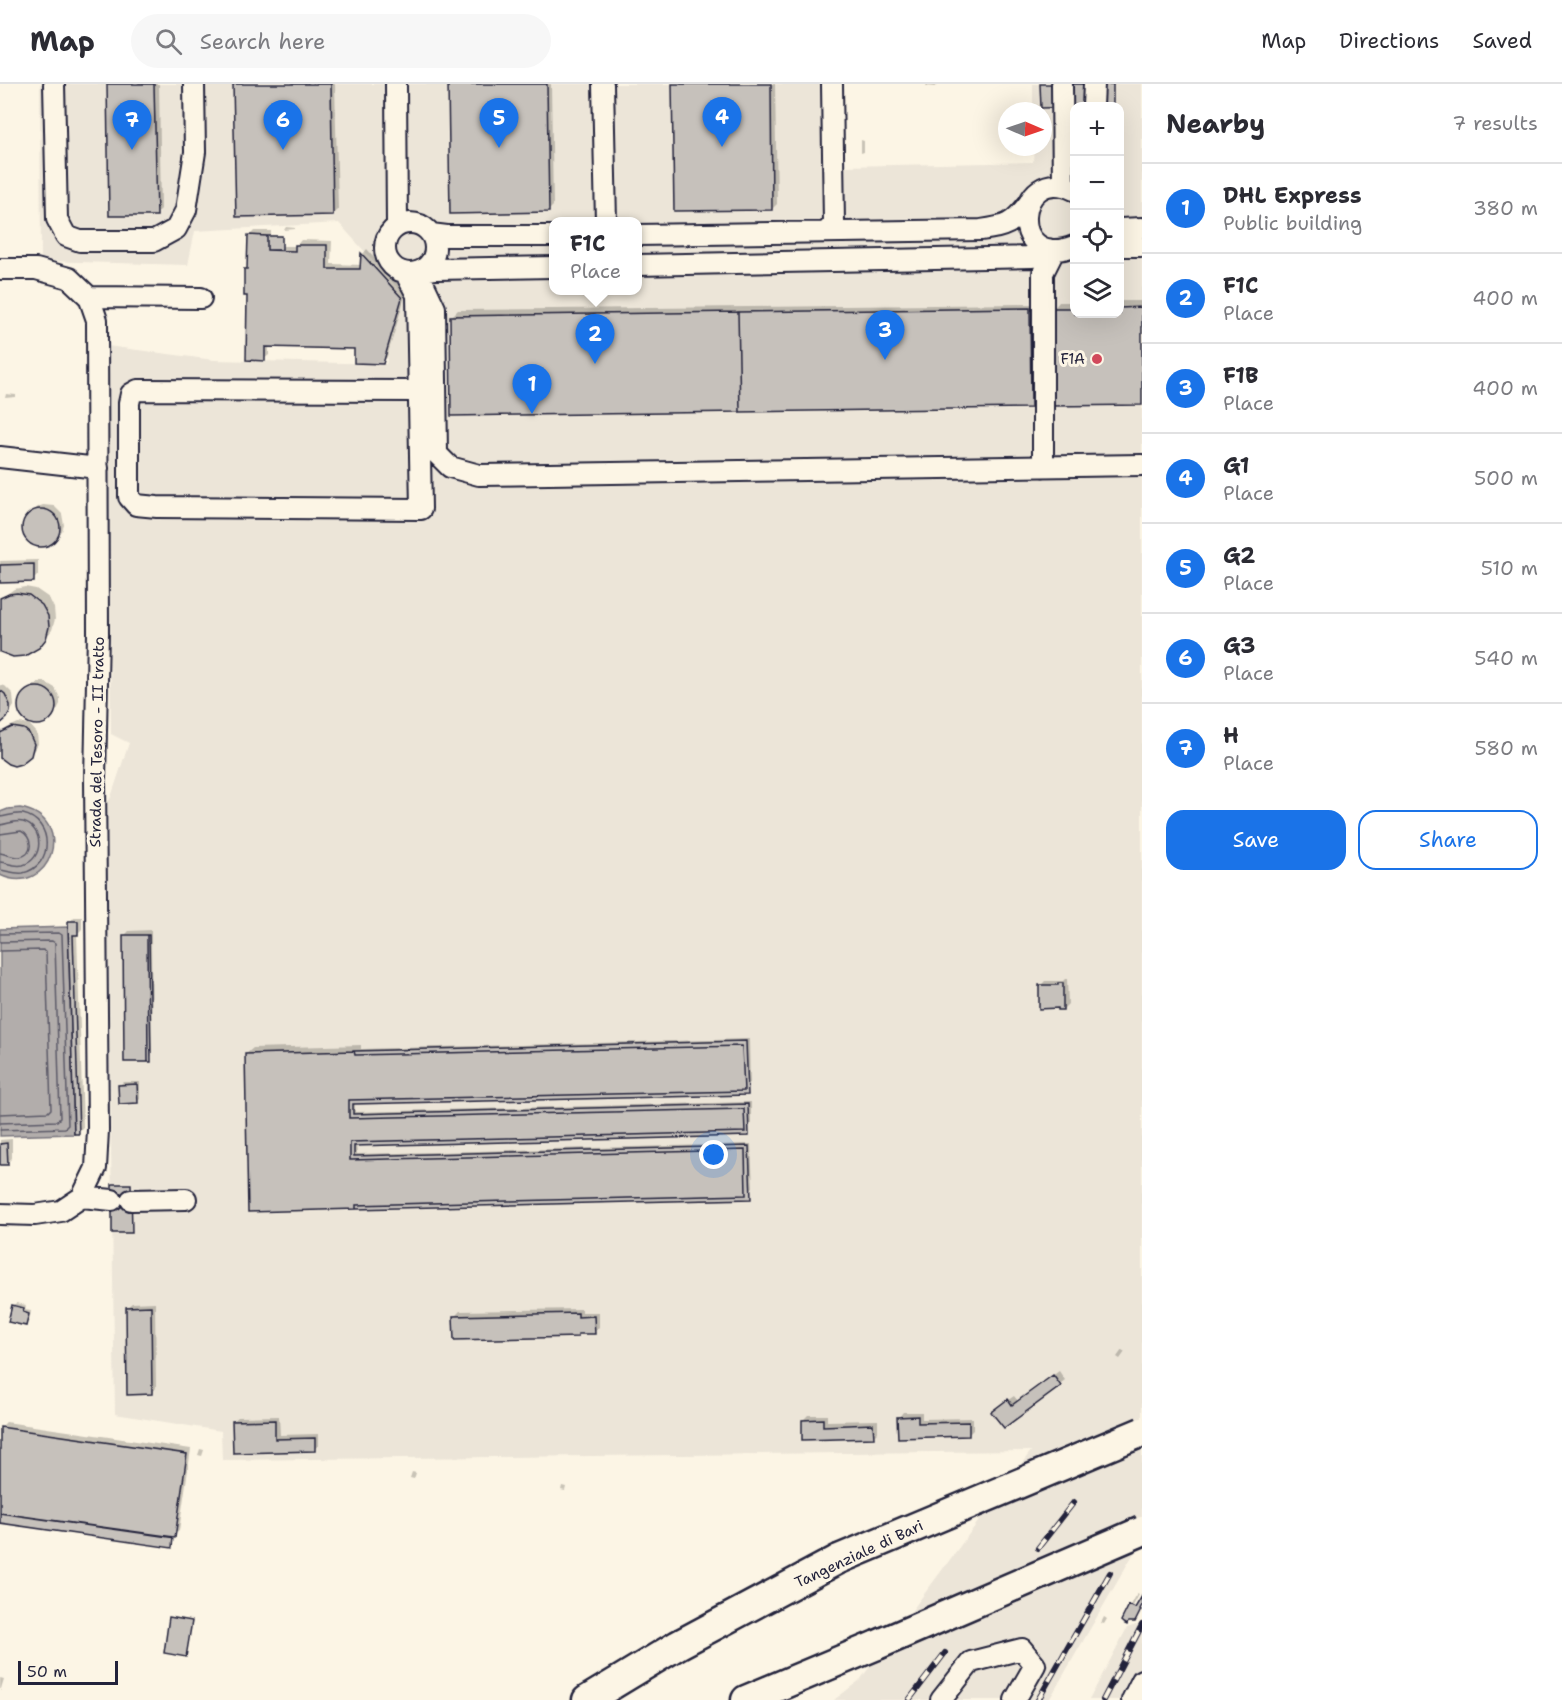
<!DOCTYPE html>
<html lang="en">
<head>
<meta charset="utf-8">
<style>
  :root { --surface:#fff; --page:#f7f7f7; --text:#2b2b33; --muted:#7c7c81; --line:#e1e1e2; --accent:#1a73e8 }
  body { margin:0; font-family:"Shantell Sans",sans-serif; background:var(--page); color:var(--text) }
  .controls { position:absolute; right:18px; top:18px; display:grid; overflow:hidden; border-radius:12px; box-shadow:0 6px 24px #0002 }
  .controls button { width:54px; height:54px; display:grid; place-items:center; padding:0; border:0; border-bottom:2px solid var(--line); background:var(--surface); color:var(--text); font:30px sans-serif }
  .compass { position:absolute; left:998px; top:18px; width:54px; height:54px; border-radius:50%; background:var(--surface); box-shadow:0 6px 24px #0002; rotate:92deg }
  .scale { position:absolute; left:18px; bottom:15px; width:100px; box-sizing:border-box; padding-left:6px; border:3px solid #22223b; border-top:0; font-size:16px; line-height:21px; white-space:nowrap; color:#22223b; -webkit-text-stroke:4px #fcf5e5; paint-order:stroke }
  .you { position:absolute; left:714px; top:1071px; width:21px; height:21px; margin:-15px; border:4px solid #fff; border-radius:50%; background:#1a73e8; box-shadow:0 0 0 9px #1a73e833 }
  .badge { display:grid; place-items:center; width:39px; height:39px; border-radius:50%; background:var(--accent); color:#fff; font-size:20px; font-weight:700 }
  .pin { position:absolute; translate:-50% -50px; filter:drop-shadow(0 2px 3px #0008) }
  .pin::after { content:''; position:absolute; top:32px; width:21px; height:18px; background:inherit; clip-path:polygon(0 0,100% 0,50% 100%) }
  .popup { position:absolute; left:549px; top:133px; width:93px; height:78px; box-sizing:border-box; display:grid; place-content:center; border-radius:12px; background:var(--surface); filter:drop-shadow(0 2px 4px #0005); font-size:20px; white-space:nowrap; color:var(--muted) }
  .popup b { font-size:22px; color:var(--text) }
  .popup::after { content:''; position:absolute; left:50%; top:100%; margin-left:-12px; border:12px solid transparent; border-top-color:var(--surface) }
  .list { margin:0; padding:0; list-style:none }
  h2 { display:flex; justify-content:space-between; align-items:center; height:78px; margin:0; padding:0 24px; font-size:26px }
  h2 small { font-size:20px; font-weight:400; color:var(--muted) }
  .list li { display:grid; grid-template-columns:39px 1fr auto; gap:18px; align-items:center; box-sizing:border-box; height:90px; padding:0 24px; border-top:2px solid var(--line) }
  .list b { display:block; font-size:22px; white-space:nowrap }
  .list p { margin:0; font-size:20px; white-space:nowrap; color:var(--muted) }
  .list em { font-size:20px; font-style:normal; color:var(--muted) }
  .actions { display:flex; gap:12px; padding:18px 24px }
  .actions a { flex:1; padding:14px 0; border:2px solid var(--accent); border-radius:18px; text-align:center; font-size:21px; color:var(--accent) }
  .actions .main { background:var(--accent); color:#fff }
  .icon { flex:none; width:33px; height:33px; fill:none; stroke:currentColor; stroke-width:2; stroke-linecap:round; stroke-linejoin:round }
  .map { position:relative; flex:none; width:1142px; height:1616px; overflow:hidden }
  header { display:flex; align-items:center; gap:36px; box-sizing:border-box; height:84px; padding:0 30px; background:var(--surface); border-bottom:2px solid var(--line) }
  header strong { font-size:28px }
  nav { display:flex; gap:33px; margin-inline-start:auto; font-size:21px }
  .search { width:420px; height:54px; background:var(--page); display:flex; align-items:center; gap:15px; box-sizing:border-box; padding:0 21px; border-radius:33px; color:var(--muted); font-size:22px }
  main { display:flex }
  aside { flex:1; background:var(--surface) }
  .map>svg:first-child { display:block }
</style>
</head>
<body>
<header>
<strong>Map</strong>
<div class="search"><svg class="icon" aria-label="search" viewBox="0 0 24 24"><circle cx="10" cy="10" r="6"/><path d="M15 15l6 6"/></svg>Search here</div>
<nav><a>Map</a><a>Directions</a><a>Saved</a></nav>
</header>
<main>
<div class="map">
<svg width="1142" height="1616" viewBox="0 0 1142 1616">
  <rect width="100%" height="100%" fill="#fcf5e5"/>
  <filter id="ink" filterUnits="userSpaceOnUse"><feTurbulence type="fractalNoise" baseFrequency=".0167" numOctaves="2"/><feDisplacementMap in="SourceGraphic" scale="12" xChannelSelector="R" yChannelSelector="G"/><feConvolveMatrix kernelMatrix="1 2 1 2 8 2 1 2 1" color-interpolation-filters="sRGB"/></filter>
  <g filter="url(#ink)">
    <path fill="#ece5d8" fill-rule="evenodd" d="M 40,0 L 843,0 L 845,82 L 1033,78 L 1034,63 L 1043,63 L 1043,27 L 1033,27 L 1033,0 L 1142,0 L 1142,1455 L 1049,1616 L 834,1616 L 860,1596 L 1031,1367 L 222,1376 L 221,1347 L 115,1330 L 106,721 L 111,713 L 129,659 L 111,650 L 107,262 L 214,276 L 386,280 L 402,209 L 339,139 L 195,147 L 188,181 L 41,177 ZM 1074,22 L 1120,22 L 1120,230 L 1074,230 ZM 553,138 L 637,138 L 637,206 L 553,206 Z
      M 1136,1541 L 1142,1544 L 1142,1587 L 1127,1616 L 1089,1616 L 1127,1544 Z"/>
    <path fill="#b2adab" stroke="#78757e" stroke-width="1.5" d="M 20,724 C 78,734 51,815 0,791 L 0,728 L 8,725 Z
      M 68,843 L 74,1050 L 0,1052 L 0,845 Z"/>
    <path fill="#0003" d="M 108,0 L 159,0 L 161,125 L 156,130 Z
      M 235,0 L 335,0 L 338,125 L 333,130 Z
      M 450,0 L 551,0 L 553,122 L 548,127 Z
      M 674,0 L 775,0 L 777,120 L 772,125 Z
      M 927,0 L 937,0 L 936,3 L 926,2 Z
      M 861,56 L 864,57 L 864,68 L 861,69 Z
      M 286,143 L 295,144 L 295,145 L 284,146 Z
      M 254,147 L 271,147 L 271,151 L 282,152 L 282,162 L 296,162 L 301,156 L 332,157 L 331,180 L 362,181 L 363,170 L 367,165 L 406,209 L 387,273 L 382,278 L 356,263 L 269,262 L 269,271 L 264,275 L 248,210 L 246,185 L 249,182 L 249,152 Z
      M 1120,217 L 1142,217 L 1142,320 L 1053,225 L 1059,218 L 1074,218 L 1074,230 L 1120,230 Z
      M 1034,220 L 1035,317 L 1030,322 L 451,233 L 458,226 Z
      M 6,310 L 16,311 L 16,313 L 5,314 Z
      M 43,421 L 54,422 L 62,430 L 64,441 L 62,447 L 48,460 L 36,460 L 27,453 L 24,448 L 25,437 L 38,423 Z
      M 38,476 L 38,491 L 33,496 L 0,497 L 0,477 Z
      M 25,503 L 36,505 L 49,514 L 54,524 L 55,535 L 52,546 L 38,563 L 0,566 L 0,515 L 14,505 Z
      M 40,598 L 45,598 L 55,604 L 60,614 L 60,620 L 57,626 L 43,639 L 31,639 L 26,636 L 19,626 L 21,614 L 29,604 Z
      M 0,601 L 5,602 L 13,610 L 14,622 L 8,632 L 0,638 Z
      M 18,639 L 29,640 L 37,649 L 38,660 L 31,670 L 0,672 L 0,654 L 2,650 L 7,644 Z
      M 74,833 L 82,833 L 82,845 L 77,850 L 83,1043 L 78,1048 L 70,838 Z
      M 151,846 L 152,971 L 148,976 L 124,852 L 129,847 Z
      M 1065,895 L 1067,895 L 1068,920 L 1063,925 L 1040,902 L 1045,897 L 1063,897 Z
      M 749,955 L 750,999 L 748,1000 L 747,1009 L 355,1018 L 355,1028 L 751,1018 L 751,1040 L 749,1042 L 748,1051 L 356,1060 L 357,1070 L 751,1060 L 753,1103 L 751,1105 L 750,1114 L 250,1126 L 246,970 L 253,964 L 361,961 L 361,965 Z
      M 123,998 L 140,998 L 140,1015 L 137,1018 L 120,1001 Z
      M 12,1055 L 12,1074 L 7,1079 L 0,1080 L 0,1056 Z
      M 155,1218 L 156,1304 L 152,1309 L 127,1223 L 132,1219 Z
      M 16,1219 L 26,1221 L 25,1226 L 31,1227 L 29,1237 L 26,1240 L 13,1222 Z
      M 582,1225 L 582,1228 L 599,1228 L 599,1243 L 594,1248 L 581,1248 L 577,1252 L 455,1232 L 460,1227 Z
      M 1122,1266 L 1125,1268 L 1120,1275 L 1117,1273 Z
      M 1059,1287 L 1065,1296 L 1004,1342 L 998,1323 L 1014,1312 L 1018,1317 Z
      M 903,1328 L 922,1328 L 922,1335 L 973,1334 L 973,1346 L 968,1351 L 899,1352 L 899,1333 Z
      M 808,1331 L 827,1331 L 827,1337 L 878,1336 L 878,1348 L 873,1353 L 804,1355 L 803,1336 Z
      M 279,1332 L 280,1351 L 319,1350 L 319,1361 L 314,1365 L 234,1367 L 233,1337 L 238,1333 Z
      M 6,1338 L 191,1365 L 179,1447 L 173,1452 L 172,1461 L 0,1427 L 0,1347 L 1,1343 Z
      M 200,1365 L 204,1366 L 202,1372 L 198,1371 Z
      M 412,1388 L 416,1389 L 414,1395 L 410,1394 Z
      M 562,1402 L 566,1403 L 565,1407 L 561,1406 Z
      M 1137,1510 L 1139,1511 L 1133,1522 L 1136,1524 L 1142,1515 L 1142,1521 L 1135,1535 L 1128,1537 L 1123,1536 Z
      M 172,1533 L 192,1536 L 186,1571 L 171,1534 Z
      M 1104,1533 L 1107,1535 L 1104,1540 L 1101,1539 Z
      M 0,1594 L 4,1595 L 0,1608 Z"/>
    <g fill="none" stroke-linecap="round" stroke-linejoin="round">
      <path stroke="#5c5a68" stroke-width="1.5" d="M 0,733 C 8,732 15,729 23,730 C 54,737 54,782 23,789 C 15,790 8,787 0,786
        M 0,741 C 8,740 15,736 23,738 C 44,744 44,775 23,781 C 15,783 8,779 0,778
        M 0,750 L 21,747 C 32,752 35,770 20,773 C 13,774 7,770 0,769
        M 0,850 L 59,849 L 62,851 L 68,1041 L 65,1044 L 0,1046
        M 0,858 L 52,857 L 55,859 L 60,1034 L 57,1037 L 0,1039
        M 0,867 L 43,866 L 46,868 L 51,1025 L 48,1028 L 0,1030"/>
    </g>
    <path fill="#c6c1bb" stroke="#22223b" stroke-width="1.5" d="M 107,0 L 154,0 L 157,132 L 109,132 Z
      M 233,0 L 331,0 L 333,131 L 236,133 Z
      M 448,0 L 547,0 L 549,128 L 450,130 Z
      M 672,0 L 771,0 L 772,126 L 674,127 Z
      M 1040,0 L 1113,0 L 1113,22 L 1041,24 Z
      M 248,151 L 267,152 L 267,166 L 295,167 L 295,161 L 327,161 L 327,185 L 360,185 L 361,169 L 402,214 L 383,280 L 354,279 L 354,265 L 265,263 L 265,277 L 246,276 L 247,212 L 244,212 L 244,185 L 247,185 Z
      M 267,152 L 282,152 L 282,166 L 267,166 Z
      M 1142,223 L 1142,321 L 1052,322 L 1051,224 L 1074,224 L 1074,230 L 1120,230 L 1120,224 Z
      M 1030,224 L 1031,324 L 740,328 L 738,228 Z
      M 738,228 L 740,328 L 451,332 L 450,232 Z
      M22 444a19 19 0 1 1 38 0a19 19 0 1 1-38 0Z
      M 34,480 L 34,498 L 0,499 L 0,481 Z
      M 17,509 L 29,511 L 42,521 L 48,532 L 49,543 L 46,555 L 39,564 L 25,572 L 13,573 L 0,568 L 0,514 L 9,510 Z
      M18 622a19 19 0 1 1 38 0a19 19 0 1 1-38 0Z
      M 0,606 L 5,610 L 10,621 L 10,628 L 7,634 L 0,640 Z
      M 12,643 L 24,645 L 29,649 L 34,660 L 31,672 L 21,680 L 14,682 L 8,680 L 0,674 L 0,649 Z
      M 68,837 L 78,837 L 78,851 L 73,851 L 79,1050 L 74,1050 Z
      M 123,851 L 147,851 L 148,978 L 124,978 Z
      M 147,851 L 149,851 L 151,978 L 148,978 Z
      M 1058,899 L 1063,899 L 1063,926 L 1058,926 L 1058,924 L 1039,925 L 1039,901 L 1058,901 Z
      M 746,957 L 748,1011 L 353,1020 L 353,1030 L 748,1020 L 749,1052 L 354,1062 L 354,1072 L 749,1062 L 751,1115 L 356,1125 L 356,1121 L 746,1111 L 745,1066 L 350,1076 L 350,1058 L 745,1048 L 744,1025 L 349,1034 L 349,1016 L 744,1007 L 742,962 L 355,971 L 354,967 Z
      M 742,962 L 744,1007 L 349,1016 L 349,1034 L 744,1025 L 745,1048 L 350,1058 L 350,1076 L 745,1066 L 746,1111 L 356,1121 L 356,1125 L 248,1128 L 245,970 L 354,967 L 355,971 Z
      M 137,1000 L 138,1019 L 119,1020 L 118,1001 Z
      M 7,1059 L 8,1081 L 0,1081 L 0,1060 Z
      M 112,1100 L 131,1100 L 132,1149 L 112,1149 Z
      M 12,1221 L 24,1224 L 23,1228 L 29,1230 L 26,1242 L 8,1238 Z
      M 151,1222 L 152,1310 L 127,1311 L 126,1223 Z
      M 578,1229 L 578,1233 L 594,1232 L 595,1250 L 578,1250 L 578,1253 L 454,1256 L 453,1232 Z
      M 1053,1291 L 1061,1302 L 1004,1344 L 991,1328 L 1008,1315 L 1012,1321 Z
      M 918,1332 L 918,1339 L 969,1338 L 969,1352 L 898,1354 L 897,1333 Z
      M 823,1335 L 823,1342 L 873,1340 L 874,1354 L 802,1356 L 802,1336 Z
      M 275,1336 L 275,1355 L 315,1354 L 315,1367 L 233,1369 L 232,1337 Z
      M 0,1343 L 187,1370 L 175,1454 L 0,1429 Z
      M 0,1429 L 173,1453 L 172,1464 L 0,1439 Z
      M 1142,1512 L 1142,1521 L 1140,1525 L 1141,1526 L 1135,1538 L 1128,1538 L 1127,1541 L 1123,1539 L 1121,1537 L 1129,1521 L 1135,1524 Z
      M 169,1533 L 192,1537 L 186,1573 L 164,1569 Z"/>
    <g fill="none" stroke-linecap="round" stroke-linejoin="round">
      <defs>
        <path id="minor" d="M 54,0 L 57,135 L 66,152 L 80,157 L 154,157 L 176,145 L 186,126 L 195,68 L 194,0
          M 396,0 L 397,142
          M 603,0 L 606,138
          M 1062,0 L 1063,102
          M 1093,22 L 1094,0
          M 1074,106 C 1014,77 1006,188 1074,162
          M385 164a25 25 0 1 1 50 0a25 25 0 1 1-50 0Z
          M 1120,145 L 1142,144
          M 826,148 L 834,140 L 832,0
          M 431,150 L 447,152 L 553,152
          M 637,151 L 981,146 C 1007,142 1012,141 1029,119
          M 1120,162 L 1142,162
          M 637,181 L 1032,173 L 1048,165
          M 553,183 L 436,185 L 418,188 L 435,224 L 437,370 L 450,383 L 479,391 L 1142,381
          M 0,185 L 36,185 L 69,194 L 89,213 L 97,236 L 98,549 L 95,695 L 98,1046 L 96,1084 L 82,1113 L 61,1127 L 35,1131 L 0,1130
          M 408,194 L 417,211 L 421,425 L 157,423 L 136,421 L 129,413 L 129,319 L 131,310 L 138,306 L 419,307
          M 89,213 L 201,214
          M 0,373 L 98,384
          M 1043,383 L 1043,189 L 1054,167
          M 82,1113 L 112,1116
          M 131,1116 L 186,1115
          M 941,1616 L 971,1578 L 1022,1565 L 1035,1581 L 1015,1616
          M 1132,1616 L 1142,1596"/>
        <path id="highway" d="M 587,1616 L 678,1561 L 839,1475
          M 746,1616 L 877,1561"/>
      </defs>
      <use href="#minor" stroke="#22223b" stroke-width="24"/>
      <use href="#highway" stroke="#22223b" stroke-width="33"/>
      <use href="#minor" stroke="#fcf5e5" stroke-width="20"/>
      <use href="#highway" stroke="#fcf5e5" stroke-width="28"/>
      <defs>
        <path id="rail" d="M 1038,1464 L 1074,1418
          M 909,1616 L 945,1569
          M 1038,1616 L 1110,1489
          M 1103,1616 L 1142,1541"/>
      </defs>
      <use href="#rail" stroke="#22223b" stroke-width="6"/>
      <use href="#rail" stroke="#fcf5e5" stroke-width="4" stroke-dasharray="11" stroke-linecap="butt"/>
      <defs>
        <path id="highway-bridge" d="M 839,1475 L 1142,1348
          M 877,1561 L 1142,1447"/>
      </defs>
      <use href="#highway-bridge" stroke="#22223b" stroke-width="33" stroke-linecap="butt"/>
      <use href="#highway-bridge" stroke="#fcf5e5" stroke-width="28"/>
    </g>
  </g>
  <circle fill="#d1495b" stroke="#fcf5e5" stroke-width="2" cx="1097" cy="275" r="6"/>
  <g text-anchor="middle" dominant-baseline="central" stroke-width="6" stroke-linejoin="round" paint-order="stroke">
    <g font-size="15" fill="#22223b" stroke="#fcf5e5" text-anchor="end">
      <text x="1085" y="275">F1A</text>
    </g>
    <g font-size="15" fill="#22223b" stroke="#fcf5e5">
      <text transform="translate(97 658) rotate(-89)">Strada del Tesoro - II tratto</text>
      <text transform="translate(859 1470) rotate(-25)">Tangenziale di Bari</text>
    </g>
  </g>
</svg>
<div class="controls">
<button>+</button>
<button>−</button>
<button><svg class="icon" aria-label="locate" viewBox="0 0 24 24"><circle cx="12" cy="12" r="6"/><path d="M12 2v4M12 18v4M2 12h4M18 12h4"/></svg></button>
<button><svg class="icon" aria-label="layers" viewBox="0 0 24 24"><path d="M12 4l9 5-9 5-9-5zM3 14l9 5 9-5"/></svg></button>
</div>
<svg class="compass" viewBox="-18 -18 36 36"><path d="M0-13l5 13h-10z" fill="#e53935"/><path d="M0 13l5-13h-10z" fill="#7c7c81"/></svg>
<div class="scale">50 m</div>
<div class="you"></div>
<div class="pin badge" style="left:532px;top:330px">1</div>
<div class="pin badge" style="left:595px;top:280px">2</div>
<div class="popup"><b>F1C</b>Place</div>
<div class="pin badge" style="left:885px;top:276px">3</div>
<div class="pin badge" style="left:722px;top:63px">4</div>
<div class="pin badge" style="left:499px;top:64px">5</div>
<div class="pin badge" style="left:283px;top:66px">6</div>
<div class="pin badge" style="left:132px;top:66px">7</div>
</div>
<aside>
<h2>Nearby<small>7 results</small></h2>
<ul class="list">
<li><span class="badge">1</span><div><b>DHL Express</b><p>Public building</p></div><em>380 m</em></li>
<li><span class="badge">2</span><div><b>F1C</b><p>Place</p></div><em>400 m</em></li>
<li><span class="badge">3</span><div><b>F1B</b><p>Place</p></div><em>400 m</em></li>
<li><span class="badge">4</span><div><b>G1</b><p>Place</p></div><em>500 m</em></li>
<li><span class="badge">5</span><div><b>G2</b><p>Place</p></div><em>510 m</em></li>
<li><span class="badge">6</span><div><b>G3</b><p>Place</p></div><em>540 m</em></li>
<li><span class="badge">7</span><div><b>H</b><p>Place</p></div><em>580 m</em></li>
</ul>
<div class="actions"><a class="main">Save</a><a>Share</a></div>
</aside>
</main>
</body>
</html>
